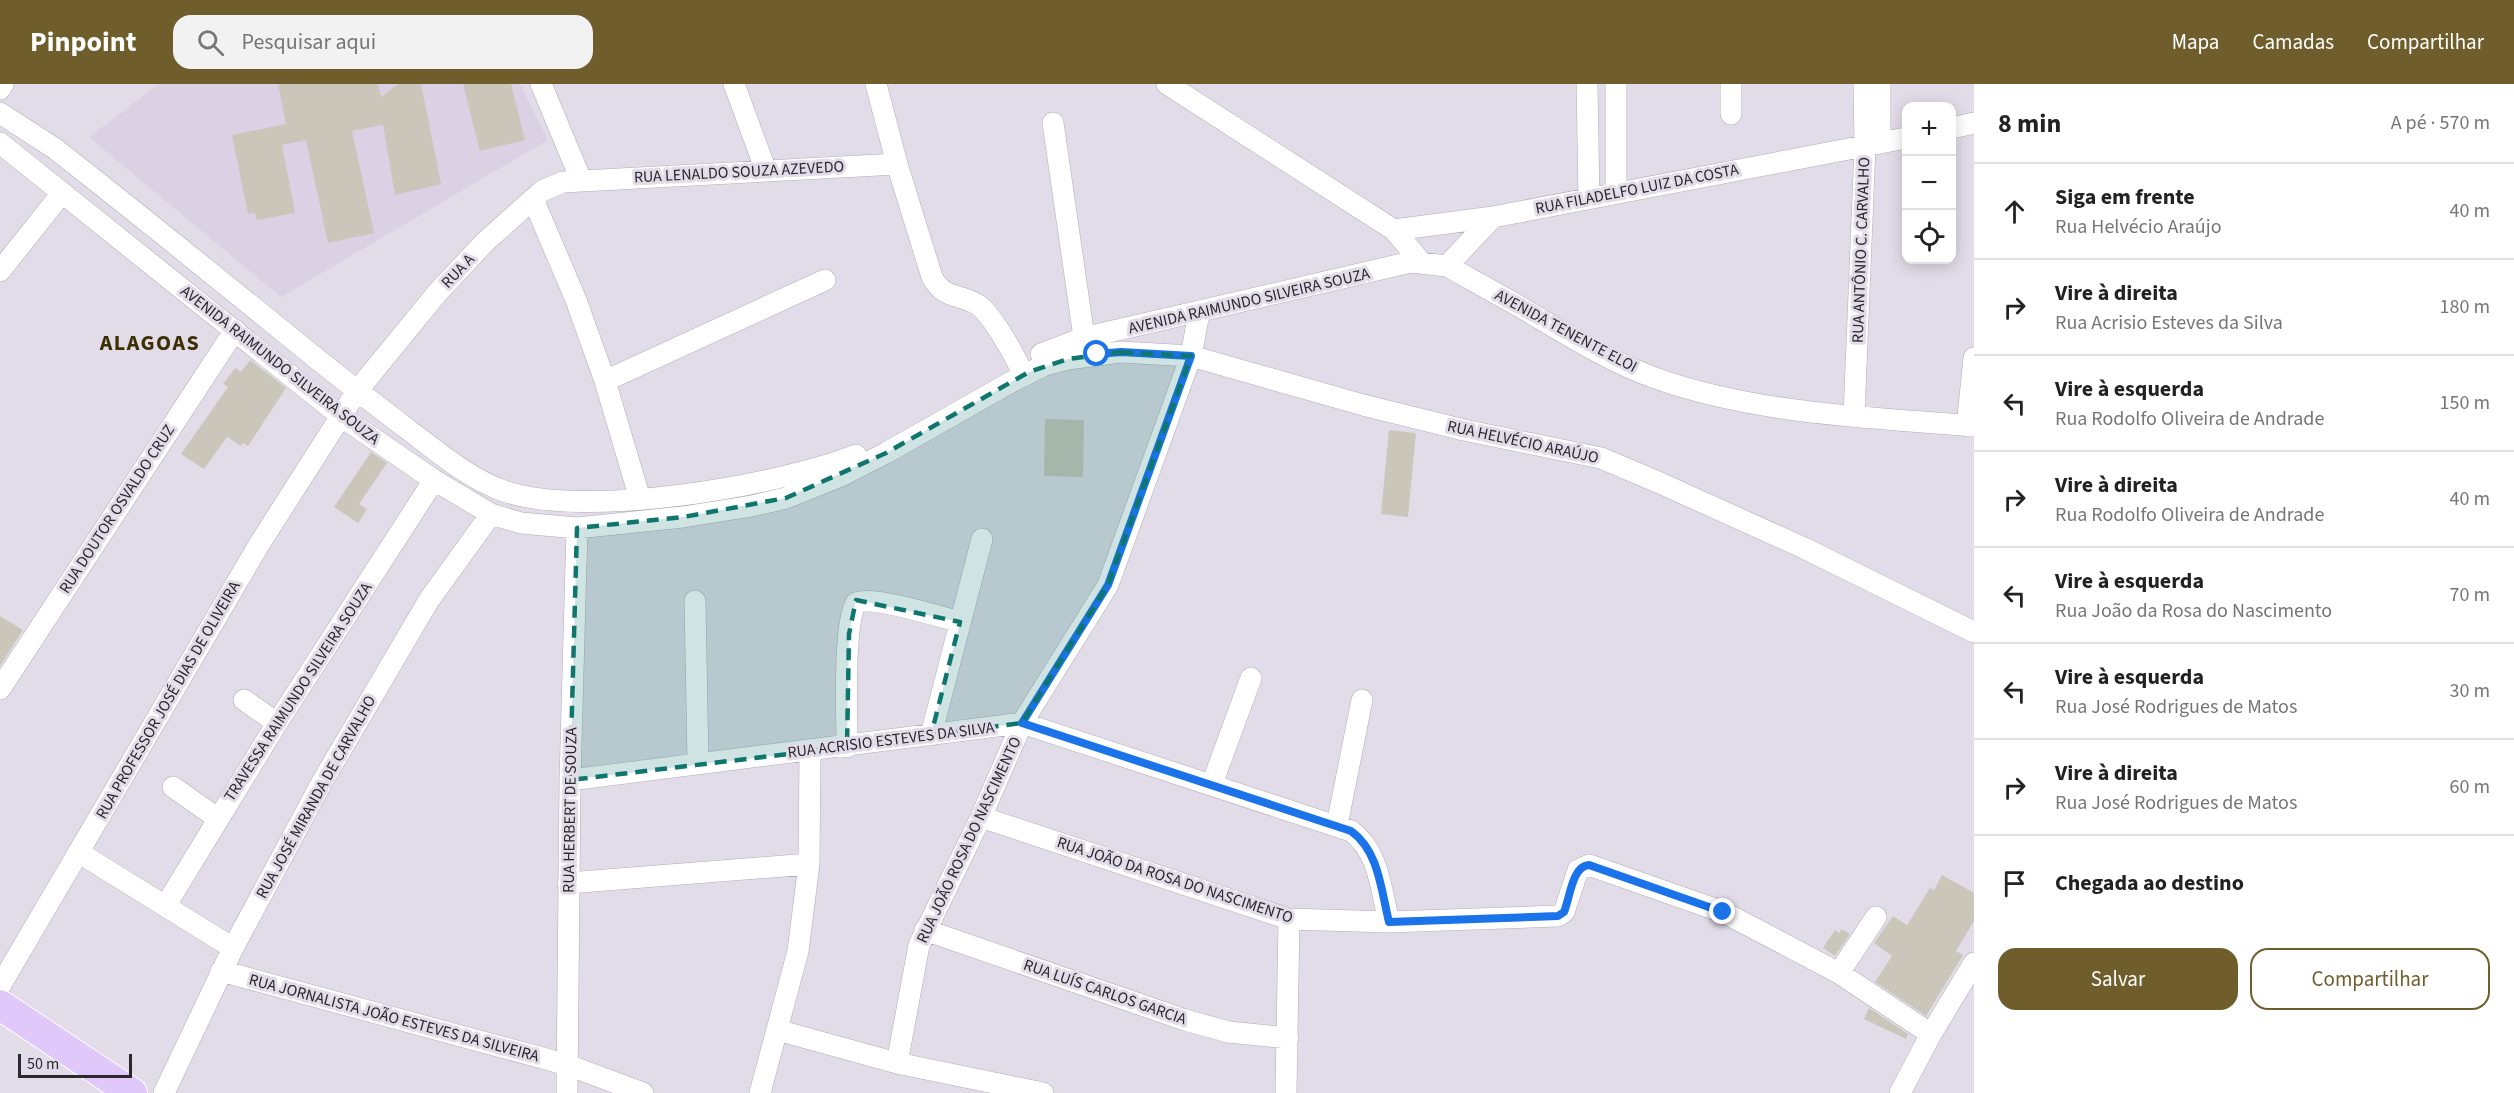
<!DOCTYPE html>
<html lang="pt">
<head>
<meta charset="utf-8">
<style>
  :root { --surface:#fff; --page:#f2f2f2; --text:#222; --muted:#767676; --line:#e0e0e0; --accent:#6f5e2c }
  body { margin:0; font-family:"Source Sans 3",sans-serif; background:var(--page); color:var(--text) }
  .controls { position:absolute; right:18px; top:18px; display:grid; overflow:hidden; border-radius:12px; box-shadow:0 3px 15px #0003 }
  .controls button { width:54px; height:54px; display:grid; place-items:center; padding:0; border:0; border-bottom:2px solid var(--line); background:var(--surface); color:var(--text); font:30px sans-serif }
  .scale { position:absolute; left:18px; bottom:15px; width:114px; box-sizing:border-box; padding-left:6px; border:3px solid #2a282c; border-top:0; font-size:16px; line-height:21px; white-space:nowrap; color:#2a282c; -webkit-text-stroke:4px #e2dce8; paint-order:stroke }
  .stop { position:absolute; width:18px; height:18px; margin:-14px; border:4px solid #1a73e8; border-radius:50%; background:#fff }
  .stop.end { background:#1a73e8; border-color:#fff; box-shadow:0 2px 6px #0008 }
  .list { margin:0; padding:0; list-style:none }
  h2 { display:flex; justify-content:space-between; align-items:center; height:78px; margin:0; padding:0 24px; font-size:26px }
  h2 small { font-size:20px; font-weight:400; color:var(--muted) }
  .list li { display:grid; grid-template-columns:39px 1fr auto; gap:18px; align-items:center; box-sizing:border-box; height:96px; padding:0 24px; border-top:2px solid var(--line) }
  .list b { display:block; font-size:22px; white-space:nowrap }
  .list p { margin:0; font-size:20px; white-space:nowrap; color:var(--muted) }
  .list em { font-size:20px; font-style:normal; color:var(--muted) }
  .actions { display:flex; gap:12px; padding:18px 24px }
  .actions a { flex:1; padding:14px 0; border:2px solid var(--accent); border-radius:18px; text-align:center; font-size:21px; color:var(--accent) }
  .actions .main { background:var(--accent); color:#fff }
  .icon { flex:none; width:33px; height:33px; fill:none; stroke:currentColor; stroke-width:2; stroke-linecap:round; stroke-linejoin:round }
  .map { position:relative; flex:none; width:1974px; height:1009px; overflow:hidden }
  header { display:flex; align-items:center; gap:36px; box-sizing:border-box; height:84px; padding:0 30px; background:var(--accent); color:#fff }
  header strong { font-size:28px }
  nav { display:flex; gap:33px; margin-inline-start:auto; font-size:21px }
  .search { width:420px; height:54px; background:var(--page); display:flex; align-items:center; gap:15px; box-sizing:border-box; padding:0 21px; border-radius:18px; color:var(--muted); font-size:22px }
  main { display:flex }
  aside { flex:1; background:var(--surface) }
  .map>svg:first-child { display:block }
</style>
</head>
<body>
<header>
<strong>Pinpoint</strong>
<div class="search"><svg class="icon" aria-label="search" viewBox="0 0 24 24"><circle cx="10" cy="10" r="6"/><path d="M15 15l6 6"/></svg>Pesquisar aqui</div>
<nav><a>Mapa</a><a>Camadas</a><a>Compartilhar</a></nav>
</header>
<main>
<div class="map">
<svg width="1974" height="1009" viewBox="0 0 1974 1009">
  <rect width="100%" height="100%" fill="#e2dce8"/>
  <path fill="#dad1e4" d="M 159,0 L 520,0 L 548,56 L 281,213 L 89,53 Z"/>
  <path fill="#cbc6ba" d="M 278,0 L 378,0 L 381,13 L 398,0 L 421,0 L 441,100 L 395,111 L 383,41 L 352,47 L 374,149 L 328,159 L 306,56 L 282,61 L 295,129 L 257,136 L 255,128 L 248,130 L 232,51 L 286,40 Z
    M 463,0 L 511,0 L 525,56 L 480,67 Z
    M 250,276 L 286,304 L 248,362 L 243,359 L 241,362 L 227,353 L 204,385 L 181,370 L 228,303 L 223,300 L 235,284 L 241,288 Z
    M 1045,335 L 1084,336 L 1083,393 L 1044,392 Z
    M 1389,346 L 1416,349 L 1408,433 L 1381,430 Z
    M 371,368 L 387,379 L 359,420 L 367,425 L 358,439 L 334,423 Z
    M 0,532 L 23,546 L 0,582 Z
    M 1942,791 L 1974,809 L 1974,837 L 1956,867 L 1963,871 L 1926,932 L 1875,898 L 1892,872 L 1874,859 L 1893,832 L 1907,841 L 1930,804 L 1934,806 Z
    M 1842,845 L 1850,850 L 1835,872 L 1823,864 L 1835,846 L 1839,849 Z
    M 1869,924 L 1908,950 L 1906,955 L 1864,935 Z"/>
  <g fill="none" stroke-linecap="round" stroke-linejoin="round">
    <defs>
      <path id="minor" d="M 541,0 L 581,96
        M 734,0 L 766,87
        M 876,0 L 897,80 L 932,193 C 944,216 960,209 978,221 C 991,229 1018,276 1023,291
        M 1167,0 L 1394,146 L 1421,178
        M 1587,0 L 1589,114
        M 1616,0 L 1616,109
        M 1731,0 L 1731,30
        M 1880,0 L 1880,59
        M 0,5 L 3,0
        M 0,29 L 54,64 C 144,134 233,207 322,279 C 351,302 381,325 410,347 C 439,369 470,395 504,407 C 585,435 777,402 856,371
        M 1053,39 L 1086,267
        M 1952,44 L 1974,39
        M 0,59 L 342,333 L 434,396 L 491,430 L 521,439 L 577,444 L 683,433 L 752,422 L 786,414 L 843,391 L 886,369 L 1013,297 L 1045,281 L 1068,275 L 1121,268 L 1191,272 L 1363,321 L 1464,346 L 1601,374 L 1660,399 L 1804,464 L 1974,548
        M 533,115 L 576,216 L 605,297 L 640,415
        M 1394,146 L 1493,133 L 1906,54
        M 1447,182 L 1493,133
        M 0,187 L 62,109
        M 1041,270 L 1083,254 L 1411,178 L 1447,182 C 1472,196 1498,210 1522,224 C 1566,250 1608,277 1655,294 C 1756,330 1868,333 1974,342
        M 605,297 L 825,196
        M 1854,332 L 1865,62 L 1864,0
        M 1967,342 L 1974,274
        M 695,517 L 698,679
        M 0,605 L 235,246
        M 244,616 L 277,639
        M 931,651 L 982,455
        M 847,663 C 847,632 843,541 856,519 C 871,511 941,533 960,538
        M 570,696 L 1022,639 L 1108,501 L 1191,272 L 1199,229
        M 1212,700 L 1251,594
        M 173,703 L 217,734
        M 981,733 L 1289,835 L 1389,838 L 1558,832 L 1564,828 L 1578,786 L 1589,781 L 1723,828 L 1839,889 L 1931,950
        M 1337,741 L 1362,616
        M 78,768 L 233,864
        M 568,799 L 809,780
        M 166,821 L 277,639 L 434,396
        M 925,846 L 1185,936 L 1229,948 L 1288,954
        M 221,887 L 568,981 L 643,1009
        M 1839,889 L 1876,833
        M 0,902 L 260,459 L 357,307 L 438,208 L 486,157 L 542,107 L 563,98 L 897,80
        M 777,946 L 897,979 L 1043,1009
        M 897,979 L 919,861 L 981,733 L 1022,639 L 1351,747 C 1379,767 1381,806 1389,838
        M 164,1009 L 233,864 L 322,698 L 429,516 L 491,430
        M 567,1009 L 570,696 L 577,444
        M 760,1009 L 798,867 L 809,780 L 810,668
        M 1286,1009 L 1289,835
        M 1900,1009 L 1931,950 L 1974,879"/>
      <path id="highway" d="M 0,921 L 132,1009"/>
    </defs>
    <use href="#minor" stroke="#b1acb7" stroke-width="22"/>
    <use href="#highway" stroke="#fff" stroke-width="32"/>
    <use href="#minor" stroke="#fff" stroke-width="21"/>
    <use href="#highway" stroke="#e1c8fa" stroke-width="30"/>
  </g>
  <g fill="none" stroke-linecap="round" stroke-linejoin="round">
    <path stroke="#1a73e8" stroke-width="8" d="M 1097,270 L 1121,268 L 1191,272 L 1108,501 L 1022,639 L 1351,747 C 1379,767 1381,806 1389,838 L 1558,832 L 1564,828 C 1570,814 1572,782 1589,781 L 1723,828"/>
  </g>
  <path fill="#0f766e" fill-opacity="0.2" stroke="#0f766e" stroke-width="4.5" stroke-dasharray="12 8" stroke-linejoin="round" d="M 1121,268 L 1191,272 L 1108,501 L 1022,639 L 931,651 L 960,538 L 856,516 L 849,550 L 847,663 L 570,696 L 577,444 L 683,433 L 786,414 L 886,369 L 1029,288 L 1068,275 Z"/>
  <g text-anchor="middle" dominant-baseline="central" stroke-width="6" stroke-linejoin="round" paint-order="stroke">
    <g font-size="16" fill="#2a282c" stroke="#e2dce8">
      <text transform="translate(739 88) rotate(-3)">RUA LENALDO SOUZA AZEVEDO</text>
      <text transform="translate(1637 105) rotate(-11)">RUA FILADELFO LUIZ DA COSTA</text>
      <text transform="translate(1861 166) rotate(-88)">RUA ANTÔNIO C. CARVALHO</text>
      <text transform="translate(458 187) rotate(-47)">RUA A</text>
      <text transform="translate(1249 217) rotate(-13)">AVENIDA RAIMUNDO SILVEIRA SOUZA</text>
      <text transform="translate(1566 247) rotate(28)">AVENIDA TENENTE ELOI</text>
      <text transform="translate(280 281) rotate(38)">AVENIDA RAIMUNDO SILVEIRA SOUZA</text>
      <text transform="translate(1523 358) rotate(12)">RUA HELVÉCIO ARAÚJO</text>
      <text transform="translate(117 425) rotate(-57)">RUA DOUTOR OSVALDO CRUZ</text>
      <text transform="translate(298 608) rotate(-57)">TRAVESSA RAIMUNDO SILVEIRA SOUZA</text>
      <text transform="translate(168 616) rotate(-60)">RUA PROFESSOR JOSÉ DIAS DE OLIVEIRA</text>
      <text transform="translate(891 656) rotate(-7)">RUA ACRISIO ESTEVES DA SILVA</text>
      <text transform="translate(316 713) rotate(-61)">RUA JOSÉ MIRANDA DE CARVALHO</text>
      <text transform="translate(570 726) rotate(-89)">RUA HERBERT DE SOUZA</text>
      <text transform="translate(969 756) rotate(-65)">RUA JOÃO ROSA DO NASCIMENTO</text>
      <text transform="translate(1175 796) rotate(18)">RUA JOÃO DA ROSA DO NASCIMENTO</text>
      <text transform="translate(1105 908) rotate(19)">RUA LUÍS CARLOS GARCIA</text>
      <text transform="translate(394 934) rotate(15)">RUA JORNALISTA JOÃO ESTEVES DA SILVEIRA</text>
    </g>
    <g font-size="22" font-weight="bold" letter-spacing="1.5" fill="#3c2f04" stroke="#e2dce8">
      <text x="150" y="259">ALAGOAS</text>
    </g>
  </g>
</svg>
<div class="controls">
<button>+</button>
<button>−</button>
<button><svg class="icon" aria-label="locate" viewBox="0 0 24 24"><circle cx="12" cy="12" r="6"/><path d="M12 2v4M12 18v4M2 12h4M18 12h4"/></svg></button>
</div>
<div class="scale">50 m</div>
<div class="stop" style="left:1097px;top:270px"></div>
<div class="stop end" style="left:1723px;top:828px"></div>
</div>
<aside>
<h2>8 min<small>A pé · 570 m</small></h2>
<ul class="list">
<li><svg class="icon" aria-label="ahead" viewBox="0 0 24 24"><path d="M12 20V5M6 11l6-6 6 6"/></svg><div><b>Siga em frente</b><p>Rua Helvécio Araújo</p></div><em>40 m</em></li>
<li><svg class="icon" aria-label="right" viewBox="0 0 24 24"><path d="M7 20v-9h11M14 6l5 5-5 5"/></svg><div><b>Vire à direita</b><p>Rua Acrisio Esteves da Silva</p></div><em>180 m</em></li>
<li><svg class="icon" aria-label="left" viewBox="0 0 24 24"><path d="M17 20v-9H6M10 6l-5 5 5 5"/></svg><div><b>Vire à esquerda</b><p>Rua Rodolfo Oliveira de Andrade</p></div><em>150 m</em></li>
<li><svg class="icon" aria-label="right" viewBox="0 0 24 24"><path d="M7 20v-9h11M14 6l5 5-5 5"/></svg><div><b>Vire à direita</b><p>Rua Rodolfo Oliveira de Andrade</p></div><em>40 m</em></li>
<li><svg class="icon" aria-label="left" viewBox="0 0 24 24"><path d="M17 20v-9H6M10 6l-5 5 5 5"/></svg><div><b>Vire à esquerda</b><p>Rua João da Rosa do Nascimento</p></div><em>70 m</em></li>
<li><svg class="icon" aria-label="left" viewBox="0 0 24 24"><path d="M17 20v-9H6M10 6l-5 5 5 5"/></svg><div><b>Vire à esquerda</b><p>Rua José Rodrigues de Matos</p></div><em>30 m</em></li>
<li><svg class="icon" aria-label="right" viewBox="0 0 24 24"><path d="M7 20v-9h11M14 6l5 5-5 5"/></svg><div><b>Vire à direita</b><p>Rua José Rodrigues de Matos</p></div><em>60 m</em></li>
<li><svg class="icon" aria-label="arrive" viewBox="0 0 24 24"><path d="M6 21V4h12l-3 4 3 4H6"/></svg><div><b>Chegada ao destino</b></div></li>
</ul>
<div class="actions"><a class="main">Salvar</a><a>Compartilhar</a></div>
</aside>
</main>
</body>
</html>
